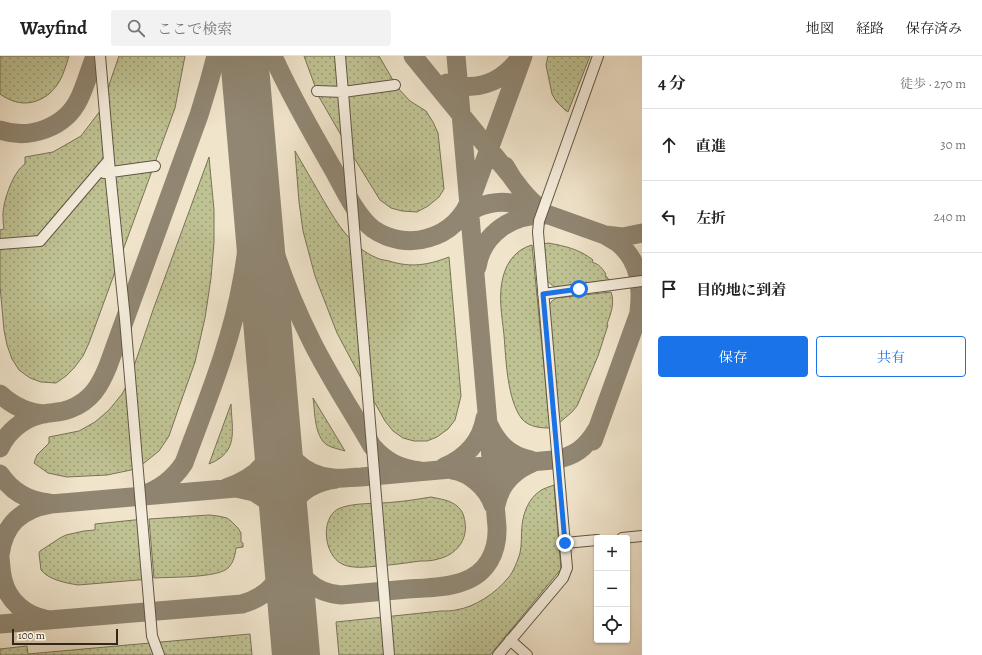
<!DOCTYPE html>
<html lang="ja">
<head>
<meta charset="utf-8">
<style>
  :root { --surface:#fff; --page:#f2f2f2; --text:#222; --muted:#767676; --line:#e0e0e0; --accent:#1a73e8 }
  body { margin:0; font-family:Alegreya,"Noto Serif JP",serif; background:var(--page); color:var(--text) }
  .controls { position:absolute; right:12px; bottom:12px; display:grid; overflow:hidden; border-radius:4px; box-shadow:0 1px 3px #0004 }
  .controls button { width:36px; height:36px; display:grid; place-items:center; padding:0; border:0; border-bottom:1px solid var(--line); background:var(--surface); color:var(--text); font:20px sans-serif }
  .scale { position:absolute; left:12px; bottom:10px; width:106px; box-sizing:border-box; padding-left:4px; border:2px solid #31271a; border-top:0; font-size:11px; line-height:14px; white-space:nowrap; color:#31271a; -webkit-text-stroke:3px #f5eddd; paint-order:stroke }
  .stop { position:absolute; width:12px; height:12px; margin:-9px; border:3px solid #1a73e8; border-radius:50%; background:#fff }
  .stop.end { background:#1a73e8; border-color:#fff; box-shadow:0 1px 4px #0008 }
  .list { margin:0; padding:0; list-style:none }
  h2 { display:flex; justify-content:space-between; align-items:center; height:52px; margin:0; padding:0 16px; font-size:17px }
  h2 small { font-size:13px; font-weight:400; color:var(--muted) }
  .list li { display:grid; grid-template-columns:26px 1fr auto; gap:12px; align-items:center; box-sizing:border-box; height:72px; padding:0 16px; border-top:1px solid var(--line) }
  .list b { display:block; font-size:15px; white-space:nowrap }
  .list em { font-size:13px; font-style:normal; color:var(--muted) }
  .actions { display:flex; gap:8px; padding:12px 16px }
  .actions a { flex:1; padding:9px 0; border:1px solid var(--accent); border-radius:4px; text-align:center; font-size:14px; color:var(--accent) }
  .actions .main { background:var(--accent); color:#fff }
  .icon { flex:none; width:22px; height:22px; fill:none; stroke:currentColor; stroke-width:2; stroke-linecap:round; stroke-linejoin:round }
  .map { position:relative; flex:none; width:642px; height:599px; overflow:hidden }
  header { display:flex; align-items:center; gap:24px; box-sizing:border-box; height:56px; padding:0 20px; background:var(--surface); border-bottom:1px solid var(--line) }
  header strong { font-size:19px }
  nav { display:flex; gap:22px; margin-inline-start:auto; font-size:14px }
  .search { width:280px; height:36px; background:var(--page); display:flex; align-items:center; gap:10px; box-sizing:border-box; padding:0 14px; border-radius:4px; color:var(--muted); font-size:15px }
  main { display:flex }
  aside { flex:1; background:var(--surface) }
  .map>svg:first-child { display:block }
</style>
</head>
<body>
<header>
<strong>Wayfind</strong>
<div class="search"><svg class="icon" aria-label="search" viewBox="0 0 24 24"><circle cx="10" cy="10" r="6"/><path d="M15 15l6 6"/></svg>ここで検索</div>
<nav><a>地図</a><a>経路</a><a>保存済み</a></nav>
</header>
<main>
<div class="map">
<svg width="642" height="599" viewBox="0 0 642 599">
  <defs>
    <pattern id="grass-dots" width="8" height="8" patternUnits="userSpaceOnUse"><rect width="8" height="8" fill="#bfc293"/><path d="M2 2h.1M6 6h.1" fill="none" stroke="#9c9e77" stroke-width="1.8" stroke-linecap="round"/></pattern>
  </defs>
  <rect width="100%" height="100%" fill="#f0e4cb"/>
  <filter id="stains"><feTurbulence type="fractalNoise" baseFrequency=".005" numOctaves="4"/><feColorMatrix values="0 0 0 0 .2 0 0 0 0 .09 0 0 0 0 .02 0 0 0 .5 -.17"/></filter>
  <radialGradient id="worn" r=".72"><stop offset=".6" stop-color="#630" stop-opacity="0"/><stop offset="1" stop-color="#630" stop-opacity=".3"/></radialGradient>
  <path fill="url(#grass-dots)" stroke="#787456" d="M 0,0 L 69,0 C 66,9 63,21 57,29 C 55,32 52,35 49,38 C 33,50 17,50 0,38 Z
    M 119,0 L 185,0 L 175,52 L 89,287 L 83,300 L 74,312 L 66,320 L 56,327 L 41,326 L 30,322 L 19,314 L 12,303 L 7,289 L 4,274 L 0,230 L 0,174 L 4,173 C 3,168 3,162 3,157 C 4,143 13,116 25,108 L 25,101 L 53,96 L 81,80 L 100,55 Z
    M 304,0 L 379,0 L 397,31 L 410,45 L 426,55 L 433,66 L 438,77 L 444,133 L 439,141 L 428,150 L 417,156 L 402,155 L 391,152 L 380,144 L 356,105 L 319,41 Z
    M 548,0 L 590,0 L 568,56 L 565,54 L 556,45 L 552,38 L 546,9 Z
    M 295,95 C 304,110 312,125 321,140 C 335,164 350,191 377,202 C 381,204 385,204 389,205 C 411,212 428,209 449,201 L 461,340 L 455,364 L 448,373 L 437,381 L 427,385 L 414,385 L 403,382 L 393,375 L 385,365 L 362,324 L 337,277 L 315,220 L 303,175 L 299,146 Z
    M 209,101 L 214,154 L 214,186 L 211,222 L 205,262 L 195,306 L 179,351 L 169,380 L 159,395 L 144,407 L 131,414 L 107,419 L 67,421 L 48,417 L 34,407 L 37,399 L 49,387 L 49,381 L 79,375 L 95,366 L 109,354 L 122,338 L 129,325 L 153,254 Z
    M 548,187 C 565,190 579,193 593,204 L 592,206 C 600,209 601,211 606,218 L 605,220 L 607,221 L 609,224 L 556,231 C 551,229 547,226 546,221 L 544,188 Z
    M 532,189 L 550,372 C 540,372 529,371 522,363 C 507,344 506,303 504,279 C 502,260 498,240 503,221 C 507,205 517,193 532,189 Z
    M 611,236 C 615,247 611,257 607,268 L 608,269 L 598,300 L 580,343 L 577,350 L 572,356 L 559,367 L 549,249 L 551,246 L 556,242 Z
    M 313,342 L 345,395 C 339,393 332,392 327,389 C 314,380 315,355 313,342 Z
    M 231,348 C 232,375 239,396 209,408 Z
    M 554,429 L 561,513 L 490,599 L 339,599 L 336,566 L 441,555 C 446,555 451,555 456,554 C 475,551 496,537 508,522 C 513,517 518,504 520,497 C 522,488 521,479 522,470 C 523,457 529,442 540,435 C 544,432 549,431 554,429 Z
    M 431,441 C 440,443 450,444 457,450 C 462,454 464,459 465,466 C 468,484 456,499 438,503 C 432,505 426,505 420,505 C 406,507 392,509 378,510 C 366,511 352,513 342,508 C 324,499 320,463 338,453 C 352,446 379,448 395,446 C 407,445 419,443 431,441 Z
    M 209,459 L 218,460 L 227,462 L 231,465 L 238,472 L 241,477 L 241,486 L 243,487 L 243,491 L 236,492 C 235,499 234,506 228,512 C 218,522 170,521 154,522 L 149,463 Z
    M 144,463 L 150,523 L 78,529 C 66,527 49,524 41,514 L 39,497 L 40,495 L 60,482 L 66,479 L 84,475 L 95,474 L 95,468 Z
    M 250,578 L 252,599 L 0,599 L 0,593 L 27,590 L 28,598 Z"/>
  <g fill="none" stroke-linecap="round" stroke-linejoin="round">
    <path stroke="#908672" stroke-width="19" d="M 273,0 C 290,39 312,76 333,113 C 343,131 356,160 373,173 C 389,184 410,188 428,182 C 450,176 464,161 472,140 L 523,0
      M 413,0 L 511,120
      M 447,27 C 476,36 501,27 519,3
      M 0,74 C 29,84 65,72 79,43 C 85,31 90,13 95,0
      M 505,110 C 513,125 528,144 542,154
      M 258,131 C 268,185 288,238 312,286 C 330,322 352,355 372,390 C 386,406 399,412 420,415
      M 461,162 C 478,147 500,143 521,149 L 605,179 L 623,181 L 642,177
      M 605,179 C 609,182 614,184 618,187 C 640,205 642,230 639,256
      M 477,211 C 482,178 512,158 544,159
      M 0,338 C 13,350 27,357 45,358
      M 276,369 C 282,397 303,420 333,422 C 342,423 352,421 361,421 L 553,404 C 574,401 586,392 597,373
      M 489,369 C 498,388 510,400 531,404
      M 593,385 L 642,249
      M 0,392 C 7,376 23,363 39,359 C 50,356 60,357 70,353 C 91,345 100,330 108,310 L 199,59 L 209,26 L 216,0
      M 444,411 C 465,402 481,386 485,362
      M 452,414 C 470,417 487,431 493,449
      M 0,418 C 12,436 28,445 49,447
      M 226,432 C 244,426 262,415 270,398 C 274,389 275,379 276,370
      M 140,440 C 159,434 173,424 184,407 C 206,347 231,288 242,225 C 250,183 251,141 253,99
      M 496,449 C 500,429 513,415 532,407
      M 285,475 C 287,445 306,427 336,423
      M 287,495 C 298,519 313,537 341,539 C 363,537 385,535 408,533 C 425,532 445,532 462,526 C 487,518 498,496 497,471 L 456,0
      M 0,499 C 4,469 20,453 51,448 L 236,432 L 254,436 L 265,443 L 275,454 L 281,464 L 285,475
      M 0,502 C 1,509 1,517 3,524 C 8,545 25,559 45,563
      M 0,568 L 242,548 C 270,540 282,523 287,495"/>
    <path stroke="#908672" stroke-width="48" d="M 244,0 L 296,599"/>
    <defs>
      <path id="minor" d="M 100,0 L 110,116 L 125,263 L 152,580 L 159,599
        M 340,0 L 389,599
        M 317,35 L 343,36 L 395,29
        M 104,117 L 155,110
        M 0,188 L 40,185 L 109,104
        M 543,238 L 642,225
        M 622,482 L 642,480
        M 565,487 L 597,484
        M 510,584 L 527,599
        M 498,599 L 563,522 L 567,512 L 538,176 L 539,165 L 598,0"/>
    </defs>
    <use href="#minor" stroke="#615646" stroke-width="12"/>
    <use href="#minor" stroke="#f5eddd" stroke-width="10"/>
  </g>
  <g fill="none" stroke-linecap="round" stroke-linejoin="round">
    <path stroke="#1a73e8" stroke-width="5" d="M 565,487 L 543,238 L 579,233"/>
  </g>
  <rect width="100%" height="100%" filter="url(#stains)"/>
  <rect width="100%" height="100%" fill="url(#worn)"/>
</svg>
<div class="controls">
<button>+</button>
<button>−</button>
<button><svg class="icon" aria-label="locate" viewBox="0 0 24 24"><circle cx="12" cy="12" r="6"/><path d="M12 2v4M12 18v4M2 12h4M18 12h4"/></svg></button>
</div>
<div class="scale">100 m</div>
<div class="stop" style="left:579px;top:233px"></div>
<div class="stop end" style="left:565px;top:487px"></div>
</div>
<aside>
<h2>4 分<small>徒歩 · 270 m</small></h2>
<ul class="list">
<li><svg class="icon" aria-label="ahead" viewBox="0 0 24 24"><path d="M12 20V5M6 11l6-6 6 6"/></svg><div><b>直進</b></div><em>30 m</em></li>
<li><svg class="icon" aria-label="left" viewBox="0 0 24 24"><path d="M17 20v-9H6M10 6l-5 5 5 5"/></svg><div><b>左折</b></div><em>240 m</em></li>
<li><svg class="icon" aria-label="arrive" viewBox="0 0 24 24"><path d="M6 21V4h12l-3 4 3 4H6"/></svg><div><b>目的地に到着</b></div></li>
</ul>
<div class="actions"><a class="main">保存</a><a>共有</a></div>
</aside>
</main>
</body>
</html>
